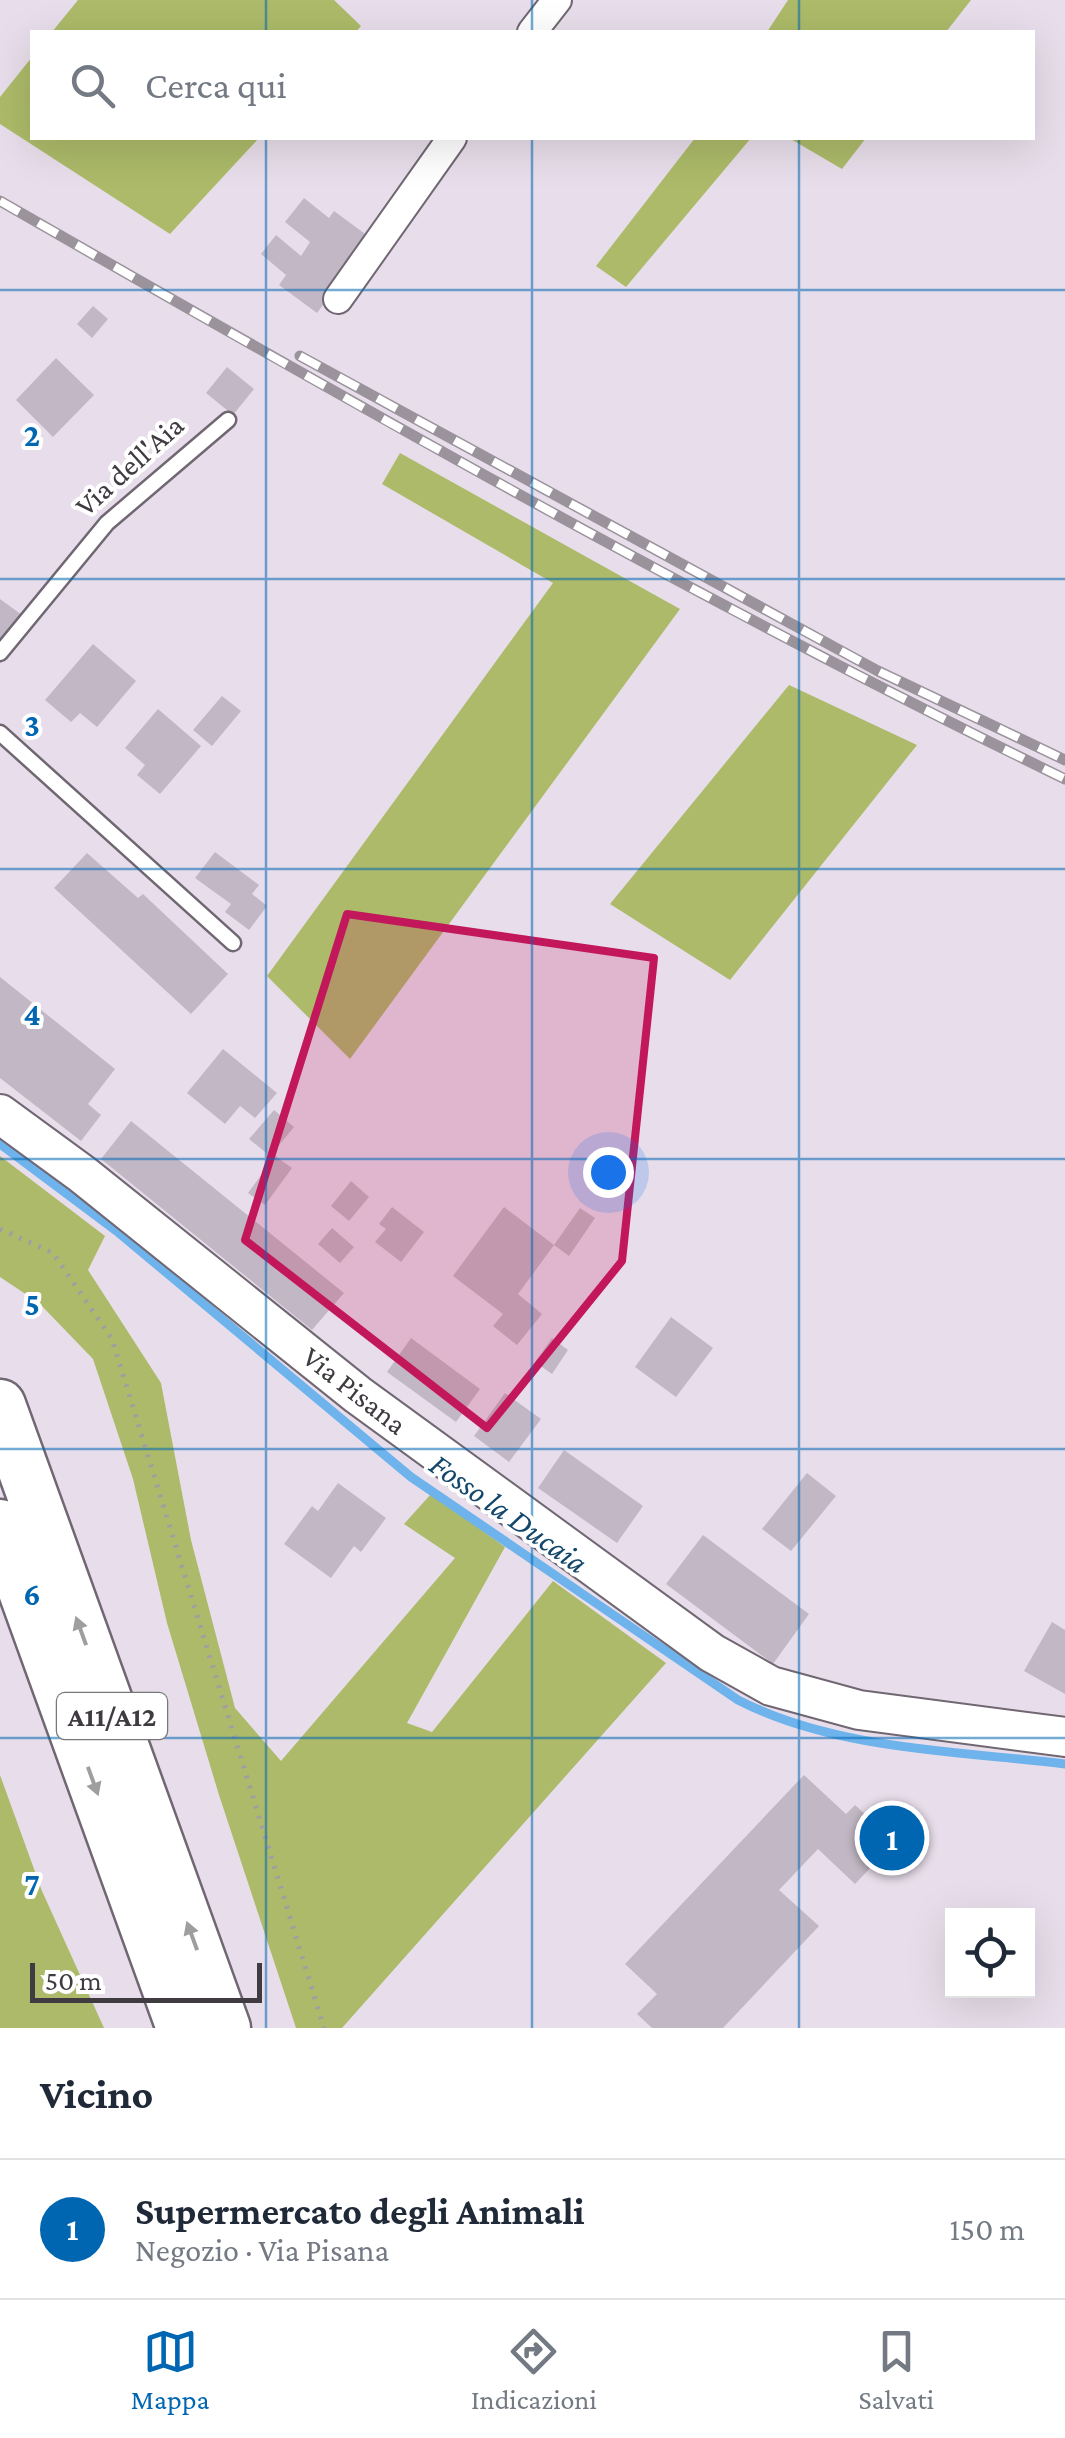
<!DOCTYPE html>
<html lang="it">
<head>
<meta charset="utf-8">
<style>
  :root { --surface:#fff; --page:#f2f2f3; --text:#1f2937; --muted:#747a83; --line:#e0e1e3; --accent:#0066b2 }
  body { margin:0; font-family:"Crimson Pro",serif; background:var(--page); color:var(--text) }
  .controls { position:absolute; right:30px; bottom:30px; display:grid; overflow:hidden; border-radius:0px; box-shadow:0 10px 40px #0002 }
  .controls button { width:90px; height:90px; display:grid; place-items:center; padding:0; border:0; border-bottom:2px solid var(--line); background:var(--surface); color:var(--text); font:50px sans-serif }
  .scale { position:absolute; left:30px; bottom:25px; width:232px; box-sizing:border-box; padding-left:10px; border:5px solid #3f3b40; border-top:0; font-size:28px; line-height:35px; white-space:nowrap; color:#3f3b40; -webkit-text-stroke:8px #fff; paint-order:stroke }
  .you { position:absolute; left:608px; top:1172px; width:35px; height:35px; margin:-25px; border:8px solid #fff; border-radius:50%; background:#1a73e8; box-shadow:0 0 0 15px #1a73e833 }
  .badge { display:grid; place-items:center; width:65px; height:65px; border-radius:50%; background:var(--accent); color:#fff; font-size:32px; font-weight:700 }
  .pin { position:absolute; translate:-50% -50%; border:5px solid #fff; box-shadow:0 2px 10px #0006 }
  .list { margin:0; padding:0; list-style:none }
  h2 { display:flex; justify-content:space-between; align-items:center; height:130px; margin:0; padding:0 40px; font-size:42px }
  h2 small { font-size:32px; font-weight:400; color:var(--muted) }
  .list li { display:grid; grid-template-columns:65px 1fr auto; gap:30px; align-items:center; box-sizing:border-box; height:140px; padding:0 40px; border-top:2px solid var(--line) }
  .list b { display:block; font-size:38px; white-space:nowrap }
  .list p { margin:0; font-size:32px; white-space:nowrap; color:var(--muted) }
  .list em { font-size:32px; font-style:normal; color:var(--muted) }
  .icon { flex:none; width:55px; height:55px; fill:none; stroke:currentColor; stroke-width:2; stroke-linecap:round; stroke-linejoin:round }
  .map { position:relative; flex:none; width:1065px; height:2028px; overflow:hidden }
  .search { position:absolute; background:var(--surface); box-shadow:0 10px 40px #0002; left:30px; right:30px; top:30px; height:110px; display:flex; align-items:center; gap:25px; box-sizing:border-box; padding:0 35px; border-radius:0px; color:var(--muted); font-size:38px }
  .sheet { height:270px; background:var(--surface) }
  nav { display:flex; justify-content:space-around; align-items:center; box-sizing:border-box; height:140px; border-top:2px solid var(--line); background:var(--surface); font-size:28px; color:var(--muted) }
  nav a { display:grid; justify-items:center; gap:5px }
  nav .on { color:var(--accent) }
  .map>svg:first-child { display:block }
</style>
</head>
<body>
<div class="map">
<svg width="1065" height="2028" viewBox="0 0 1065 2028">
  <rect width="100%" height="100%" fill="#e8deeb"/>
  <path fill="#acba69" d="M 78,0 L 334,0 L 361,26 L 356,32 L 52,32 Z
    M 788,0 L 971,0 L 946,32 L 767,32 Z
    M 32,57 L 32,138 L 259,138 L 170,234 L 0,124 L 0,97 Z
    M 695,138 L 751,138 L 626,287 L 596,266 Z
    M 789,138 L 866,138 L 842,169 Z
    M 400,453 L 680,609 L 350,1059 L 267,976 L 553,583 L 382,484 Z
    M 789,685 L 917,745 L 730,980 L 610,904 Z
    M 0,1156 L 105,1236 L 88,1270 L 161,1383 L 191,1540 L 235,1708 L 281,1761 L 455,1558 L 404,1524 L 431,1494 L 505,1547 L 407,1723 L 432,1732 L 553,1581 L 666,1663 L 342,2028 L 296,2028 L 219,1795 L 167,1623 L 133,1479 L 93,1359 L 39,1303 L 0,1277 Z
    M 0,1775 L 42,1891 L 104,2028 L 0,2028 Z"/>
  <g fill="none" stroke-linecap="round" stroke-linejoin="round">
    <path stroke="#6eb3eb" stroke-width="9" d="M 0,1144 L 119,1233 L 411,1477 L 738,1700 C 835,1750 958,1751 1065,1764"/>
  </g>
  <path fill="#c2b8c5" d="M 304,198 L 329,218 L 334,211 L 372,239 L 317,313 L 279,285 L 286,275 L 261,254 L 276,235 L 301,256 L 310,242 L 285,222 Z
    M 93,306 L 108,319 L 92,338 L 77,324 Z
    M 56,358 L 94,395 L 53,437 L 16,400 Z
    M 227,367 L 254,389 L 233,415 L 206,393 Z
    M 0,599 L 22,615 L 0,644 Z
    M 93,644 L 136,681 L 97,727 L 80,713 L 71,722 L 45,700 Z
    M 222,696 L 241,711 L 212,746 L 193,730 Z
    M 158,709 L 201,746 L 160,794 L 137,775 L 145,765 L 125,748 Z
    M 215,852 L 259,885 L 252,894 L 267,906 L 249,930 L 225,912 L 231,904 L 195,878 Z
    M 87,853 L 138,898 L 143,894 L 228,974 L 191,1014 L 54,888 Z
    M 0,977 L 115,1069 L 88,1104 L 101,1115 L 81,1141 L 0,1078 Z
    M 223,1049 L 277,1093 L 255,1118 L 240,1106 L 225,1124 L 187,1093 Z
    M 274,1110 L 294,1127 L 270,1156 L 249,1139 Z
    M 131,1121 L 344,1293 L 312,1330 L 101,1159 Z
    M 275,1156 L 292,1168 L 265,1205 L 248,1193 Z
    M 351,1181 L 369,1197 L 349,1221 L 331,1206 Z
    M 392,1207 L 424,1232 L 401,1262 L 375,1242 L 386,1229 L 379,1224 Z
    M 504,1207 L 554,1245 L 518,1294 L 542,1314 L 517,1345 L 493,1326 L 503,1314 L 453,1276 Z
    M 580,1208 L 595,1218 L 569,1256 L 554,1245 Z
    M 332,1228 L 354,1247 L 340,1263 L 318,1244 Z
    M 671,1317 L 713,1348 L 676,1397 L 635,1367 Z
    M 411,1338 L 480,1389 L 456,1422 L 387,1372 Z
    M 552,1338 L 568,1350 L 552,1374 L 535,1362 Z
    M 505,1393 L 541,1419 L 509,1462 L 474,1436 Z
    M 564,1450 L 643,1506 L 617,1543 L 538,1488 Z
    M 807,1473 L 836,1496 L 791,1551 L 762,1529 Z
    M 338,1483 L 386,1518 L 361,1552 L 354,1546 L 331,1578 L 284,1544 L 312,1506 L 318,1511 Z
    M 703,1535 L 809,1614 L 773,1664 L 666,1584 Z
    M 1052,1622 L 1065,1630 L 1065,1694 L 1024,1671 Z
    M 804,1775 L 846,1814 L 855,1805 L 895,1842 L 855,1884 L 818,1849 L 779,1890 L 819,1926 L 723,2028 L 652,2028 L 637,2014 L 657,1994 L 625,1964 Z"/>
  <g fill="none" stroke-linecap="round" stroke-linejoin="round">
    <defs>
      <path id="service" d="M 0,653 L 107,523 L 228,420
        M 0,733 L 233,943"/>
      <path id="minor" d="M 532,32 L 557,0
        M 338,299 L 452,138"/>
      <path id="secondary" d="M 0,1114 L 82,1174 L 358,1395 L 712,1653 L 771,1686 L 859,1710 L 1065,1737"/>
      <path id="motorway" d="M 0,1405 L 225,2028
        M 0,1525 L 182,2028"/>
    </defs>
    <use href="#service" stroke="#706772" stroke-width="19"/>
    <use href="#minor" stroke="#706772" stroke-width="32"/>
    <use href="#secondary" stroke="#706772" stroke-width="42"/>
    <use href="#motorway" stroke="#706772" stroke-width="55"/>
    <path stroke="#a39ba5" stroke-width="5" stroke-dasharray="2.5 8" stroke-linecap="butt" d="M 0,1229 L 53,1253 L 112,1339 L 324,2028"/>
    <use href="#service" stroke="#fff" stroke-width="14"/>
    <use href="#minor" stroke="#fff" stroke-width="28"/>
    <use href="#secondary" stroke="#fff" stroke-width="38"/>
    <use href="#motorway" stroke="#fff" stroke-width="50"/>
    <defs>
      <path id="rail" d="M 0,201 C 351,402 701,602 1065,779
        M 300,356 L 878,671 L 1065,760"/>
    </defs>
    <use href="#rail" stroke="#9a939c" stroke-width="11"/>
    <use href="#rail" stroke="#fff" stroke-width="8" stroke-dasharray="22" stroke-linecap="butt"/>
  </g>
  <defs><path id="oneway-solid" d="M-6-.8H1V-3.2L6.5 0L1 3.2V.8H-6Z" transform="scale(2.5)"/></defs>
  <g fill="#9f9da0">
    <use href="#oneway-solid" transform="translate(81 1631) rotate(-110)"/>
    <use href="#oneway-solid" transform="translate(93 1781) rotate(70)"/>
    <use href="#oneway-solid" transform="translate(192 1936) rotate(-110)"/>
  </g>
  <path fill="#c2185b" fill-opacity="0.2" stroke="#c2185b" stroke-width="8" stroke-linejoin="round" d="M 347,914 L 654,958 L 622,1261 L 487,1428 L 245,1240 Z"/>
  <path fill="none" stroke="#0066b2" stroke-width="2.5" stroke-opacity="0.55" d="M 266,0 L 266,32M 532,0 L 532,32M 799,0 L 799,32M 266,138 L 266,2028M 532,138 L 532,2028M 799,138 L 799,2028M 0,290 L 1065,290M 0,579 L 1065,579M 0,869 L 1065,869M 0,1159 L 1065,1159M 0,1449 L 1065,1449M 0,1738 L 1065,1738"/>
  <g text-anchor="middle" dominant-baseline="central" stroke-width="8" stroke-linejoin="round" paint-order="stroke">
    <rect fill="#fff" stroke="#797679" stroke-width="2.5" x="57" y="1693" width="110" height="46" rx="8"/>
    <g font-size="28" font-weight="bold" fill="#3f3b40">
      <text x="112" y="1716">A11/A12</text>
    </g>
    <g font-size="30" fill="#3f3b40" stroke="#fff">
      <text transform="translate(129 465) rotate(-42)">Via dell'Aia</text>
      <text transform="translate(355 1390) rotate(38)">Via Pisana</text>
    </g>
    <g font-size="32" font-style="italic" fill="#12466a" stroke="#fff">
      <text transform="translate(509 1513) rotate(35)">Fosso la Ducaia</text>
    </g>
  </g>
  <g font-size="32" text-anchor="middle" font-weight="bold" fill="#0066b2" stroke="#fff" stroke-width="8" stroke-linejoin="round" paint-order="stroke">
    <text x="32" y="446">2</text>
    <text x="32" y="736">3</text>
    <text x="32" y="1025">4</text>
    <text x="32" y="1315">5</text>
    <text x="32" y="1605">6</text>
    <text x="32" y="1895">7</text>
  </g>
</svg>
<div class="controls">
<button><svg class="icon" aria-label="locate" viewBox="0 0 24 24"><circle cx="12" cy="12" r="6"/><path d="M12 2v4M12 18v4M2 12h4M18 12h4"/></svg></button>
</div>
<div class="scale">50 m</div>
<div class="you"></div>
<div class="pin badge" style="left:892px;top:1838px">1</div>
<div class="search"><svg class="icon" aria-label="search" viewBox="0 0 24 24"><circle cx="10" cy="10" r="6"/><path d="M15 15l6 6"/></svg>Cerca qui</div>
</div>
<section class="sheet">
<h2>Vicino<small></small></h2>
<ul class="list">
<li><span class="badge">1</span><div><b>Supermercato degli Animali</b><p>Negozio · Via Pisana</p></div><em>150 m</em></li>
</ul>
</section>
<nav>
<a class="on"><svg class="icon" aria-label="map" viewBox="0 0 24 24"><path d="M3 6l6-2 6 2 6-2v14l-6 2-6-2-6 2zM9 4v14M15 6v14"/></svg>Mappa</a>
<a><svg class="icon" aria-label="directions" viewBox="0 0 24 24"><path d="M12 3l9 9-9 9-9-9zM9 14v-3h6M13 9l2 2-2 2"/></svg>Indicazioni</a>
<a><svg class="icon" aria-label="saved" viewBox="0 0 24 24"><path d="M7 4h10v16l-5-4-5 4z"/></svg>Salvati</a>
</nav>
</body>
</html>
